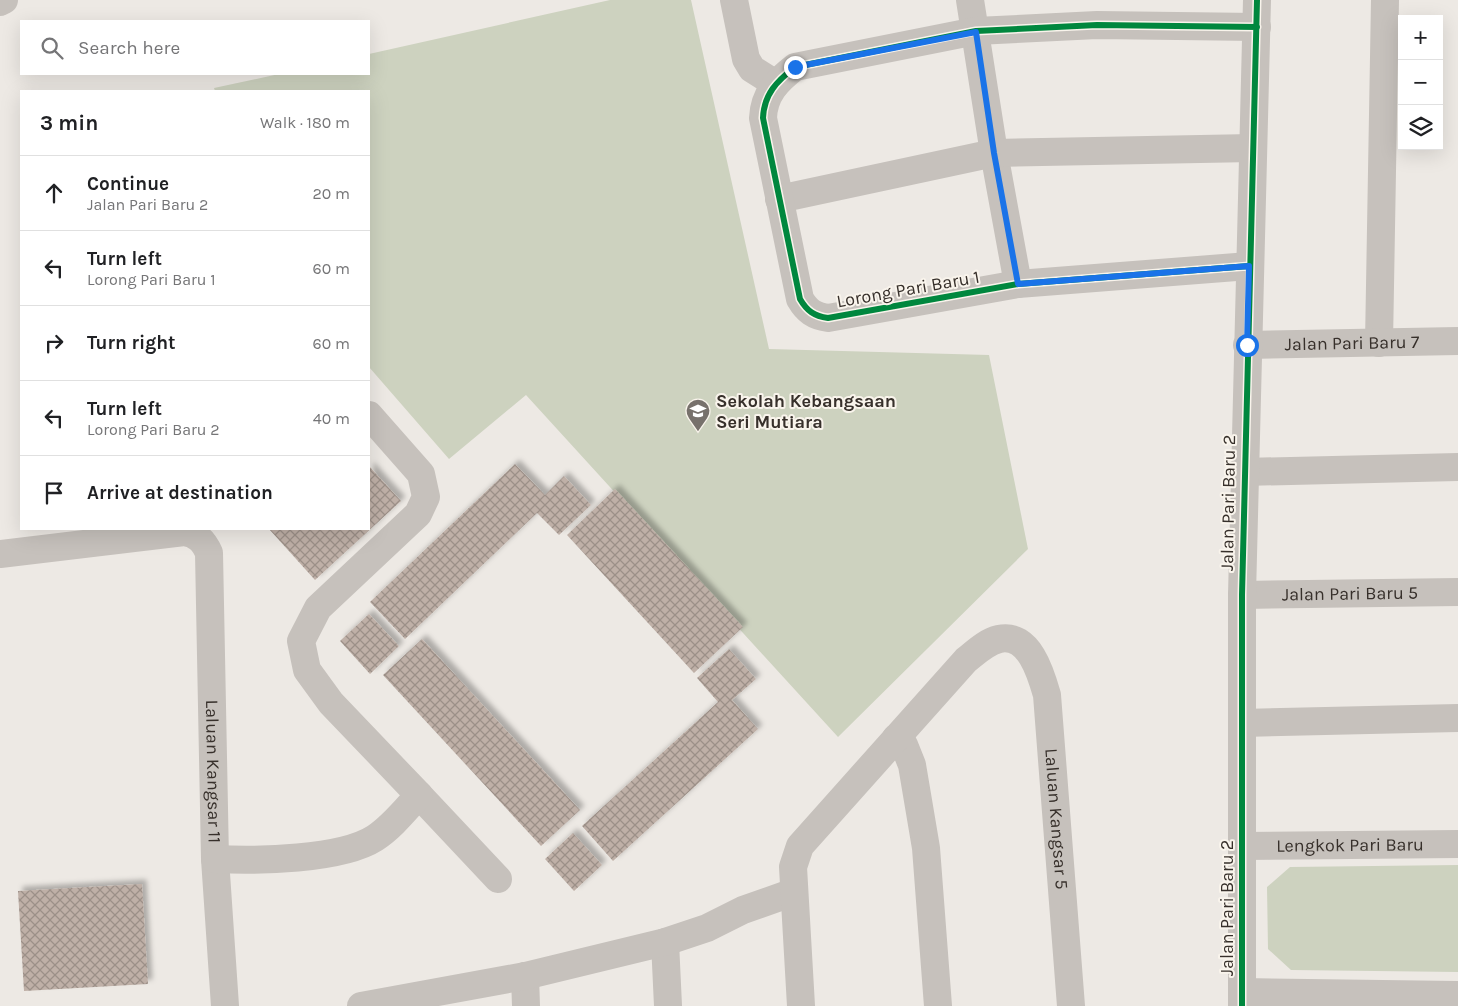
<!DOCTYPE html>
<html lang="en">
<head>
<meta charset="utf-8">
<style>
  :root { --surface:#fff; --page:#f2f2f2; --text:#202124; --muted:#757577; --line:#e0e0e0 }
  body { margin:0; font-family:Karla,sans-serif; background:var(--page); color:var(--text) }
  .controls { position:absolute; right:15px; top:15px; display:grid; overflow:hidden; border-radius:0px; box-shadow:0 5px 20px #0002 }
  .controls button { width:45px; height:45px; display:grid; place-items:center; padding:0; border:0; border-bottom:1px solid var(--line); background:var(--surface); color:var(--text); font:25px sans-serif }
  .stop { position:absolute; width:15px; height:15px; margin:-11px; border:4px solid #1a73e8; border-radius:50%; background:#fff }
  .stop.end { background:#1a73e8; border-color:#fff; box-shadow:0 1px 5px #0008 }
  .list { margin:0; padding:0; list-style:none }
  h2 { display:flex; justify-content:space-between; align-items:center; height:65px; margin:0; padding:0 20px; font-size:21px }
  h2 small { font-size:16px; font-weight:400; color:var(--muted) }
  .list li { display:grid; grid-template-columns:32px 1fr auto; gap:15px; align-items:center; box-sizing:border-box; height:75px; padding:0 20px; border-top:1px solid var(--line) }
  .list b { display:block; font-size:19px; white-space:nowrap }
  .list p { margin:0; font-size:16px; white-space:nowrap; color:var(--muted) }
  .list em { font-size:16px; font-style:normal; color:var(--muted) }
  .icon { flex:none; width:28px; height:28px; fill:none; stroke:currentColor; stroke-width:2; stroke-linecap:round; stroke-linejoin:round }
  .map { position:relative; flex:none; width:1458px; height:1006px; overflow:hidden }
  .search { position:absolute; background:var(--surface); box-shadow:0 5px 20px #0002; left:20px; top:20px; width:350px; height:55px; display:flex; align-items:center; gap:12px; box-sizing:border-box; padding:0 18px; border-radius:0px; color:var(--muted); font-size:19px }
  .panel { position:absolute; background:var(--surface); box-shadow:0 5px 20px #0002; left:20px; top:90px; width:350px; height:440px; border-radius:0px }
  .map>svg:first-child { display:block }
</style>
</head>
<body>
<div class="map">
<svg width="1458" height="1006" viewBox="0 0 1458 1006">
  <defs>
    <pattern id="building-cross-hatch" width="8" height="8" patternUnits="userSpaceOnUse" patternTransform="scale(1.25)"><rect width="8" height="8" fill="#bfb0a7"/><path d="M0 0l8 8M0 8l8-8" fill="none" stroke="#9c9088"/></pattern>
    <filter id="shadow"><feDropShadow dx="4.5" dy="-4.5" stdDeviation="2.5" flood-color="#0004"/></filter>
  </defs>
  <rect width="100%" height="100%" fill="#ede9e4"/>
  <path fill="#cdd2bf" d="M 610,0 L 691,0 L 769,349 L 989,355 L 1028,549 L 838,737 L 526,395 L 449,459 L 369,367 L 369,91 L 215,91 L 214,88 L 279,74 L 369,74 L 369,54 Z
    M 1458,865 L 1458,972 L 1291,970 L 1268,949 L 1267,887 L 1290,867 Z"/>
  <path fill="url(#building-cross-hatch)" filter="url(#shadow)" d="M 515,464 L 545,495 L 564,476 L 591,505 L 559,535 L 537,513 L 405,639 L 370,602 Z
    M 369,466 L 401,501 L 315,580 L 269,529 L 369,529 Z
    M 615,489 L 743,627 L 694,673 L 567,535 Z
    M 369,614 L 399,646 L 370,674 L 340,641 Z
    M 422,639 L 580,810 L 541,846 L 383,675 Z
    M 729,649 L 756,679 L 732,700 L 758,729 L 613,861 L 582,826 L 718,702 L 697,678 Z
    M 573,833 L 602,865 L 574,891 L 545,859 Z
    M 142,884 L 148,984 L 24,991 L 18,891 Z"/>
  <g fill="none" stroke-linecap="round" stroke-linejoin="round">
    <g stroke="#c6c1bc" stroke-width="28">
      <path d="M 734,0 L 746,59 L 752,69 L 776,84"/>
      <path d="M 970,0 L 994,153 L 1018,284"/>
      <path d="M 0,2 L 4,0"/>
      <path d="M 779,199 L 994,153 L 1253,148"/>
      <path d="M 1249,266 L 1018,284 L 828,318 C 814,316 807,311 800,299 L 763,118 C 764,94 777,81 795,67 L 976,31 L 1097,25 L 1257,27"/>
      <path d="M 1379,343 L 1385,0"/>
      <path id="s1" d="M 1247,345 L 1458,341"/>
      <path d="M 1244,472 L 1458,467"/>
      <path id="s2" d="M 0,554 L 184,532 C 197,534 204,541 209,553 L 215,859 L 225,1006"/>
      <path id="s3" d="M 1242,595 L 1458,592"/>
      <path d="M 1242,723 L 1458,718"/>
      <path d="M 896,738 L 904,745 L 912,765 L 926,848 L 938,1006"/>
      <path d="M 419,795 L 498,879"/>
      <path id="s4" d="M 1242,846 L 1458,844"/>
      <path d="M 215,859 C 256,861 341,860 375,838 C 392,827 406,809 419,795 L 331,703 L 307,670 L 301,641 L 318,608 L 418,514 L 426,497 L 421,474 L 369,415"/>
      <path d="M 665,942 L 668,1006"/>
      <path d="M 525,976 L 526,1006"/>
      <path d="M 1242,992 L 1458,995"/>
      <path d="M 361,1006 L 525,976 L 665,942 L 707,928 L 743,910 L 794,892"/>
      <path id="s5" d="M 801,1006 L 793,867 L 800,846 L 966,660 C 976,652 986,642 999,639 C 1029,632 1041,674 1047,695 L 1071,1006"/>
      <path d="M 1242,1006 L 1242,595 L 1257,0"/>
    </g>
    <defs>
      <path id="cycleway" d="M 1249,266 L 1018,284 L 828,318 C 814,316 807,311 800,299 L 763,118 C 764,94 777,81 795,67 L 976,31 L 1097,25 L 1257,27
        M 1242,1006 L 1242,595 L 1257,0"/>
    </defs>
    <use href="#cycleway" stroke="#f9f4ec" stroke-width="9"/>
    <use href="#cycleway" stroke="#00873e" stroke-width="6"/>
  </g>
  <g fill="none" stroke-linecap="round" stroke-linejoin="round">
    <path stroke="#1a73e8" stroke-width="6" d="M 795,67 L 976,32 L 994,153 L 1018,284 L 1249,266 L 1247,345"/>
  </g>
  <defs>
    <symbol id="school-pin" viewBox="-11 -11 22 30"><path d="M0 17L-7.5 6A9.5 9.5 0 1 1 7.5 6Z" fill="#77716c" stroke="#f9f4ec"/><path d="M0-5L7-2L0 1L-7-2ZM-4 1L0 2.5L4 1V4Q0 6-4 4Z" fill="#fff"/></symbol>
  </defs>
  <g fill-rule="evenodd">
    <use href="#school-pin" x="684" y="397" width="28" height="38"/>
  </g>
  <g text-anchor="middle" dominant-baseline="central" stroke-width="4" stroke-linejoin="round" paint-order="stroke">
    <g font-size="18" fill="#37302b" stroke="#f9f4ec">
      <text transform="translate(908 289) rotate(-10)">Lorong Pari Baru 1</text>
      <text stroke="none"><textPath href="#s1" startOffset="105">Jalan Pari Baru 7</textPath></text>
      <text transform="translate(1228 503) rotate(-89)">Jalan Pari Baru 2</text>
      <text stroke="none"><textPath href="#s3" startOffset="108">Jalan Pari Baru 5</textPath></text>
      <text stroke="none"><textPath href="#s2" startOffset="438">Laluan Kangsar 11</textPath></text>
      <text stroke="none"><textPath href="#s5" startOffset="656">Laluan Kangsar 5</textPath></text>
      <text stroke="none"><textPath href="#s4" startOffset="108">Lengkok Pari Baru</textPath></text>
      <text transform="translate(1227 908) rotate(-90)">Jalan Pari Baru 2</text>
    </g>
    <g font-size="18" font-weight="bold" fill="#37302b" stroke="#f9f4ec" text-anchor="start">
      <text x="716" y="401">Sekolah Kebangsaan<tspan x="716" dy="21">Seri Mutiara</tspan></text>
    </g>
  </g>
</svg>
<div class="controls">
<button>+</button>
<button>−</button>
<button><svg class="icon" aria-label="layers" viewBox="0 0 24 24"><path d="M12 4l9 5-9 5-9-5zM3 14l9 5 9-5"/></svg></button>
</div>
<div class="stop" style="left:1247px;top:345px"></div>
<div class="stop end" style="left:795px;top:67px"></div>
<div class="search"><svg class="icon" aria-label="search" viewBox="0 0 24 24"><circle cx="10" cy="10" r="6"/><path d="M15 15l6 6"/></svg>Search here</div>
<section class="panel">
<h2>3 min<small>Walk · 180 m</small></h2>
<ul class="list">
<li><svg class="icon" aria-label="ahead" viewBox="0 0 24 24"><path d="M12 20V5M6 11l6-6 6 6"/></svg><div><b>Continue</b><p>Jalan Pari Baru 2</p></div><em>20 m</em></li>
<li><svg class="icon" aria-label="left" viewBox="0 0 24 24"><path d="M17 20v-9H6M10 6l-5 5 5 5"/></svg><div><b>Turn left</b><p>Lorong Pari Baru 1</p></div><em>60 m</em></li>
<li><svg class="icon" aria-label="right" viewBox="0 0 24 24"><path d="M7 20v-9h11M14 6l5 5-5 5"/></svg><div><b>Turn right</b></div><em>60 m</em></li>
<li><svg class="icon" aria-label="left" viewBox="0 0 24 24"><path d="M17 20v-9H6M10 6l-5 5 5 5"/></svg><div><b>Turn left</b><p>Lorong Pari Baru 2</p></div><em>40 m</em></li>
<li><svg class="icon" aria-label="arrive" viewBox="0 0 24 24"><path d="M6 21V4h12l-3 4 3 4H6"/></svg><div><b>Arrive at destination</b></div></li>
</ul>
</section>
</div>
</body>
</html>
